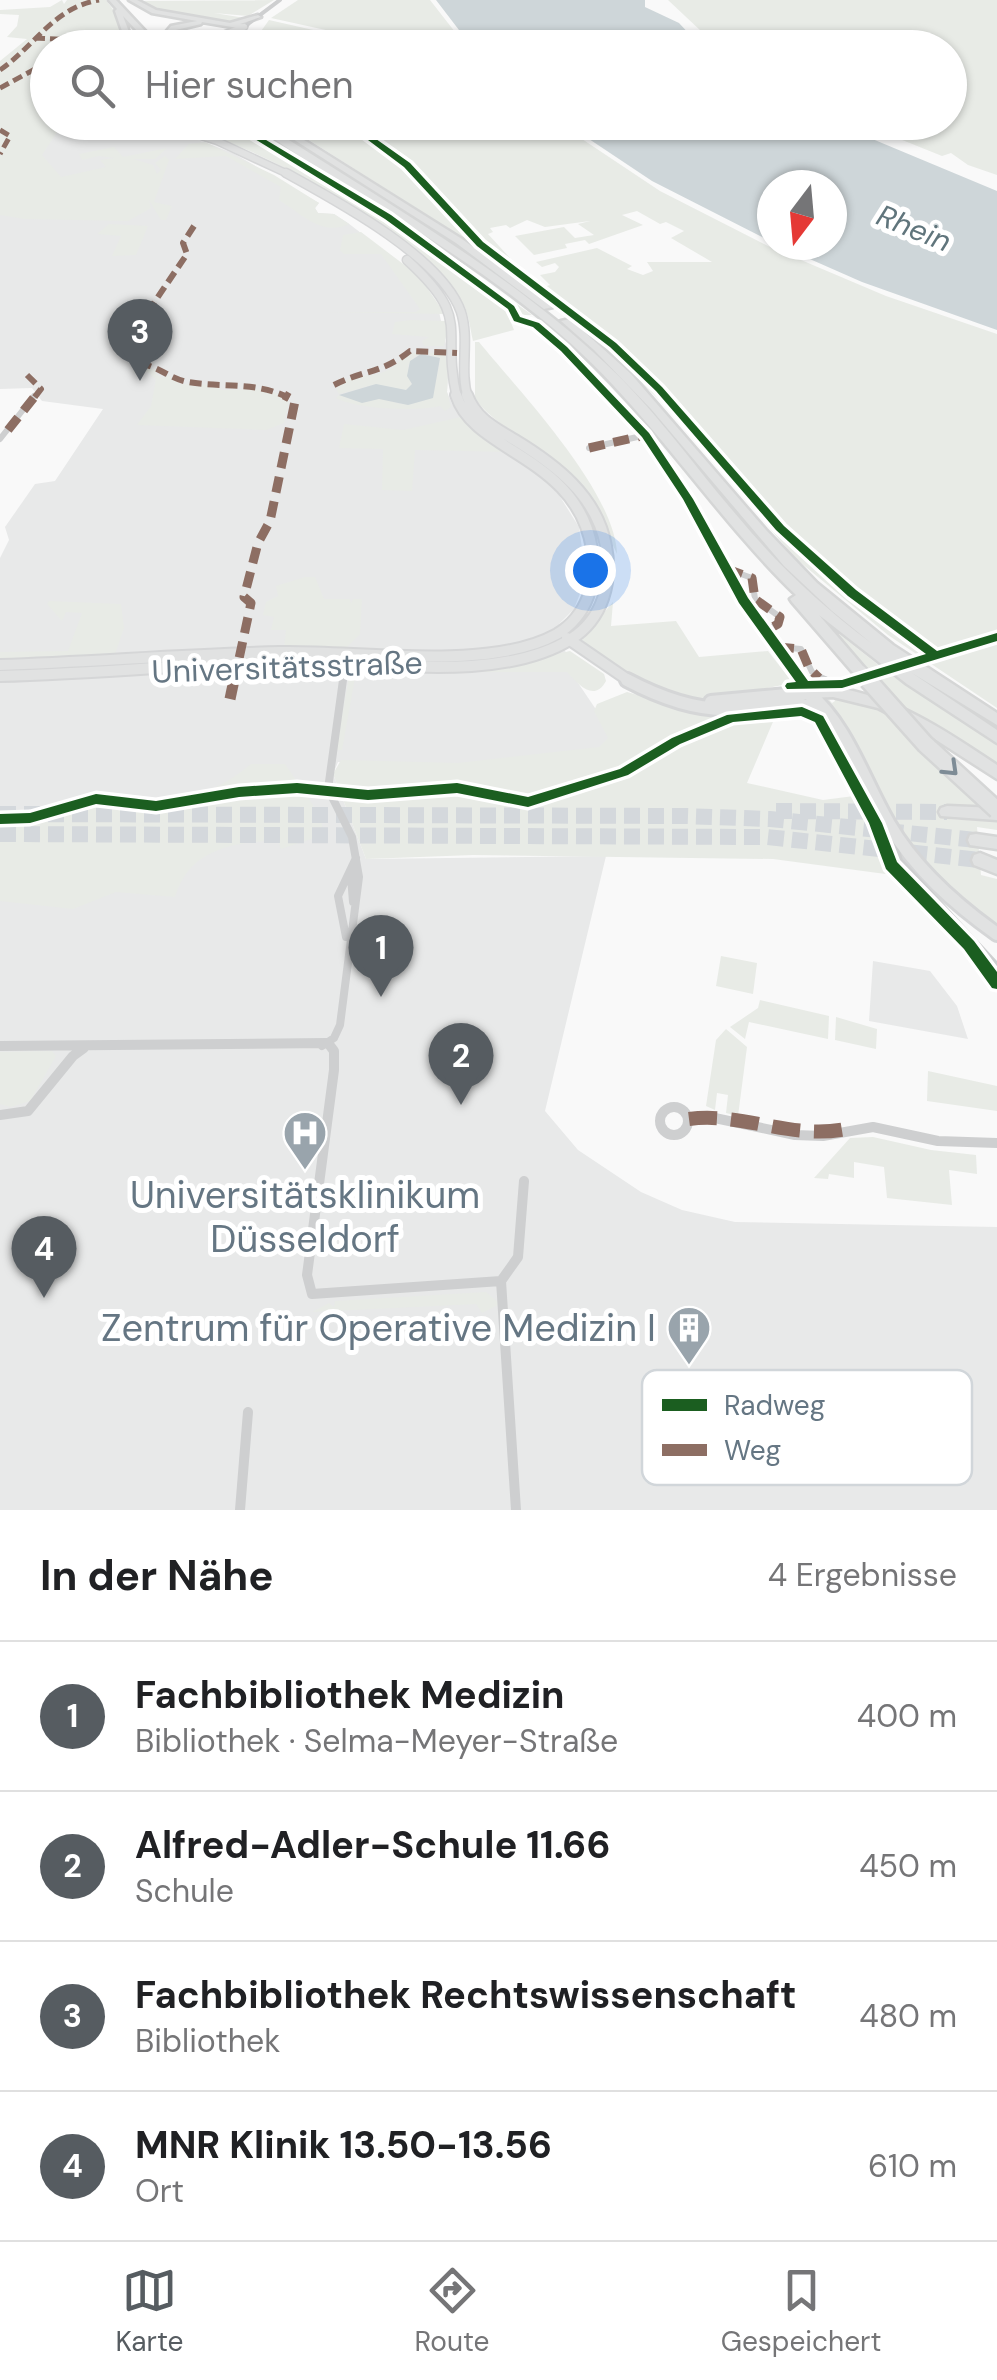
<!DOCTYPE html>
<html lang="de">
<head>
<meta charset="utf-8">
<style>
  :root { --surface:#fff; --page:#f2f2f2; --text:#202124; --muted:#757577; --line:#e0e0e0; --accent:#565c61 }
  body { margin:0; font-family:"DM Sans",sans-serif; background:var(--page); color:var(--text) }
  .compass { position:absolute; left:757px; top:170px; width:90px; height:90px; border-radius:50%; background:var(--surface); box-shadow:0 2px 8px #0004; rotate:196deg }
  .you { position:absolute; left:590px; top:570px; width:35px; height:35px; margin:-25px; border:8px solid #fff; border-radius:50%; background:#1a73e8; box-shadow:0 0 0 15px #1a73e833 }
  .badge { display:grid; place-items:center; width:65px; height:65px; border-radius:50%; background:var(--accent); color:#fff; font-size:32px; font-weight:700 }
  .pin { position:absolute; translate:-50% -82px; filter:drop-shadow(0 2px 5px #0008) }
  .pin::after { content:''; position:absolute; top:52px; width:35px; height:30px; background:inherit; clip-path:polygon(0 0,100% 0,50% 100%) }
  .list { margin:0; padding:0; list-style:none }
  h2 { display:flex; justify-content:space-between; align-items:center; height:130px; margin:0; padding:0 40px; font-size:42px }
  h2 small { font-size:32px; font-weight:400; color:var(--muted) }
  .list li { display:grid; grid-template-columns:65px 1fr auto; gap:30px; align-items:center; box-sizing:border-box; height:150px; padding:0 40px; border-top:2px solid var(--line) }
  .list b { display:block; font-size:38px; white-space:nowrap }
  .list p { margin:0; font-size:32px; white-space:nowrap; color:var(--muted) }
  .list em { font-size:32px; font-style:normal; color:var(--muted) }
  .icon { flex:none; width:55px; height:55px; fill:none; stroke:currentColor; stroke-width:2; stroke-linecap:round; stroke-linejoin:round }
  .map { position:relative; flex:none; width:997px; height:1510px; overflow:hidden }
  .search { position:absolute; background:var(--surface); box-shadow:0 2px 8px #0004; left:30px; right:30px; top:30px; height:110px; display:flex; align-items:center; gap:25px; box-sizing:border-box; padding:0 35px; border-radius:55px; color:var(--muted); font-size:38px }
  .sheet { height:730px; background:var(--surface) }
  nav { display:flex; justify-content:space-around; align-items:center; box-sizing:border-box; height:140px; border-top:2px solid var(--line); background:var(--surface); font-size:28px; color:var(--muted) }
  nav a { display:grid; justify-items:center; gap:5px }
  nav .on { color:var(--accent) }
  .map>svg:first-child { display:block }
</style>
</head>
<body>
<div class="map">
<svg width="997" height="1510" viewBox="0 0 997 1510">
  <rect width="100%" height="100%" fill="#f9f9f9"/>
  <path fill="#e8e9e9" d="M 47,63 L 48,122 L 122,123 L 190,137 L 233,153 L 319,203 L 315,208 L 318,213 L 334,214 L 348,223 L 383,250 L 438,307 L 449,358 L 447,392 L 453,406 L 476,430 L 537,471 L 559,495 L 579,527 L 586,578 L 574,609 L 559,624 L 570,671 L 622,748 L 460,766 L 338,762 L 333,774 L 366,859 L 606,856 L 545,1111 L 578,1150 L 641,1192 L 682,1210 L 735,1222 L 997,1227 L 997,1510 L 0,1510 L 0,558 L 9,540 L 5,527 L 35,484 L 55,481 L 103,409 L 42,401 L 32,388 L 0,389 L 0,89 Z
    M 873,961 L 930,971 L 957,1006 L 968,1039 L 869,1021 Z"/>
  <path fill="#e8ebe6" d="M 62,0 L 64,4 L 67,0 L 106,0 L 115,12 L 126,47 L 48,48 L 47,61 L 41,67 L 47,63 L 48,122 L 63,123 L 42,155 L 61,177 L 106,167 L 100,160 L 115,158 L 99,156 L 82,160 L 79,154 L 114,147 L 123,157 L 167,148 L 155,159 L 133,159 L 153,165 L 157,174 L 161,170 L 155,163 L 165,156 L 169,160 L 154,202 L 172,206 L 166,220 L 161,220 L 149,200 L 151,208 L 128,221 L 25,219 L 0,215 L 0,156 L 4,150 L 0,152 L 0,61 L 27,39 L 7,37 L 17,26 L 19,15 L 0,14 L 0,10 L 50,7 Z
    M 274,0 L 248,16 L 214,13 L 245,18 L 233,23 L 153,11 L 137,1 Z
    M 298,0 L 430,0 L 466,46 L 403,47 L 271,18 Z
    M 668,0 L 997,0 L 997,175 L 968,165 L 951,153 L 942,156 L 860,123 L 950,122 L 950,48 L 726,47 L 702,32 Z
    M 269,20 L 388,47 L 249,48 Z
    M 165,123 L 245,123 L 431,242 L 532,315 L 514,315 L 510,320 L 514,330 L 473,341 C 470,328 469,315 463,303 C 451,283 432,269 414,255 C 341,195 258,144 165,123 Z
    M 260,123 L 268,123 L 443,234 L 566,326 L 647,403 L 763,541 L 893,659 L 997,730 C 920,683 844,629 781,564 C 718,499 669,422 602,360 C 503,269 372,196 260,123 Z
    M 282,123 L 344,123 L 402,165 L 477,245 L 538,289 L 550,285 L 540,275 L 555,272 L 559,267 L 555,263 L 542,267 L 536,262 L 597,248 L 632,266 L 627,269 L 643,275 L 653,271 L 647,262 L 712,262 L 671,238 L 684,231 L 666,222 L 660,224 L 637,211 L 622,215 L 643,225 L 589,244 L 585,240 L 565,244 L 567,248 L 534,255 L 515,236 L 564,227 L 575,238 L 594,235 L 578,224 L 590,221 L 545,227 L 527,220 L 510,228 L 506,225 L 490,228 L 493,232 L 488,234 L 510,258 C 481,259 426,180 402,159 C 386,145 367,134 350,123 L 558,123 L 660,191 L 768,246 L 886,296 L 997,334 L 997,708 L 888,635 L 795,558 L 671,411 L 588,332 L 476,246 Z
    M 205,142 L 274,175 L 319,203 L 315,208 L 318,213 L 334,214 L 349,224 C 322,237 302,214 279,200 L 281,187 L 226,156 L 175,159 L 189,144 Z
    M 109,224 L 148,226 L 136,255 L 112,256 L 121,236 L 97,234 Z
    M 361,232 L 419,276 L 445,314 L 328,312 L 416,312 L 420,309 L 381,254 L 344,254 L 340,250 L 343,235 Z
    M 411,320 L 445,321 L 448,328 L 444,346 L 424,346 L 422,341 L 429,337 L 392,334 L 395,322 Z
    M 475,342 L 479,342 C 519,391 615,491 617,554 C 601,518 583,480 550,456 C 524,437 495,425 475,399 Z
    M 408,353 L 441,353 L 449,358 L 447,392 L 451,407 L 445,411 L 440,406 C 417,412 356,409 336,398 L 339,395 C 357,398 360,400 379,399 C 386,398 395,404 403,404 C 427,405 439,379 440,358 L 427,354 L 415,356 L 408,365 L 412,386 L 406,390 L 376,384 L 339,394 L 336,389 C 347,373 363,378 381,373 C 392,370 399,361 408,353 Z
    M 136,366 L 160,370 L 155,373 L 162,378 L 168,375 L 180,384 L 214,385 L 222,390 L 269,389 L 289,402 L 284,423 L 266,430 L 137,425 L 151,406 L 156,379 L 147,372 L 133,373 Z
    M 461,417 L 511,452 L 415,450 L 412,491 L 382,490 L 383,449 L 339,448 L 344,424 L 403,430 Z
    M 305,577 L 315,577 L 324,599 L 350,599 L 351,604 L 353,599 L 362,599 L 360,634 L 347,647 L 284,648 L 286,630 L 271,630 L 274,617 L 263,615 L 266,602 L 278,596 L 276,586 Z
    M 49,601 L 121,604 L 124,628 L 114,657 L 0,660 L 0,652 L 68,651 L 82,613 L 66,612 L 62,621 L 47,604 Z
    M 613,602 L 611,626 L 676,621 L 699,657 L 768,651 L 793,683 L 705,700 C 657,698 620,670 583,644 L 582,638 Z
    M 823,621 L 891,675 L 997,745 L 997,770 L 906,714 L 873,676 L 883,671 L 863,669 Z
    M 570,651 L 604,674 L 606,681 C 594,703 578,684 567,672 L 356,672 L 342,750 L 336,750 L 350,671 L 357,667 L 497,668 Z
    M 627,692 L 669,704 L 727,714 L 733,720 L 775,717 L 747,783 L 823,800 L 854,796 C 875,818 877,849 893,875 L 773,859 L 473,855 L 366,859 L 333,774 L 341,760 L 458,763 L 599,747 L 608,738 L 594,711 L 597,704 Z
    M 826,696 L 832,703 L 835,701 L 832,696 L 886,711 L 985,809 L 946,809 L 949,819 L 997,821 L 997,830 L 977,827 L 981,875 L 997,879 L 997,929 L 929,869 L 896,826 Z
    M 251,764 L 285,764 L 321,817 L 323,835 L 281,849 L 278,840 C 233,843 190,848 175,897 L 116,892 L 73,909 L 0,901 L 0,814 C 29,822 55,802 83,797 C 106,793 123,799 145,802 C 182,807 224,787 251,764 Z
    M 721,956 L 757,963 L 753,994 L 716,986 Z
    M 760,1000 L 829,1016 L 828,1039 L 749,1022 L 745,1039 L 730,1027 L 758,1008 Z
    M 836,1017 L 877,1029 L 876,1049 L 835,1040 Z
    M 726,1029 L 747,1047 L 738,1116 L 726,1113 L 728,1095 L 717,1093 L 715,1110 L 706,1106 L 716,1040 Z
    M 52,1051 L 56,1056 L 30,1101 L 11,1107 L 0,1104 L 0,1052 Z
    M 928,1071 L 997,1086 L 997,1111 L 927,1101 Z
    M 873,1137 L 931,1150 L 976,1155 L 977,1174 L 949,1170 L 952,1205 L 887,1198 L 884,1167 L 854,1162 L 854,1178 L 829,1174 L 828,1179 L 814,1178 L 850,1138 Z
    M 486,1292 L 500,1304 L 482,1313 L 476,1304 L 312,1312 L 329,1303 L 334,1307 L 335,1301 Z"/>
  <path fill="#ced6d9" d="M 436,0 L 645,0 L 645,7 L 679,23 L 693,38 L 693,44 L 704,47 L 472,47 Z
    M 565,123 L 834,123 L 997,191 L 997,330 L 862,282 L 778,245 L 832,245 L 832,185 L 772,185 L 772,242 L 652,181 Z
    M 421,354 L 440,358 L 433,398 L 408,405 L 379,399 L 362,403 L 339,395 L 376,384 L 406,390 L 412,384 L 407,376 L 410,361 Z"/>
  <g fill="none" stroke-linecap="round" stroke-linejoin="round">
    <path stroke="#d4d8dc" stroke-width="16" stroke-dasharray="16 8" stroke-linecap="butt" d="M 776,811 L 947,812
      M 0,814 L 685,816 L 770,819 L 976,840
      M 0,834 L 767,837 L 980,860"/>
    <defs>
      <path id="secondary-far3" d="M 189,48 L 244,27
        M 135,122 L 159,128
        M 155,122 L 217,141 L 290,175"/>
      <path id="secondary-far2" d="M 286,173 C 335,200 442,257 461,312 C 470,340 459,370 468,398
        M 407,260 C 474,321 440,326 457,398"/>
      <path id="secondary-far1" d="M 567,638 L 631,682
        M 0,665 C 93,662 186,654 280,652 C 357,650 489,672 557,634 C 587,616 598,581 592,549 C 577,456 474,453 456,395
        M 0,676 C 91,674 181,665 272,661 C 361,658 494,687 571,639 C 603,619 613,581 606,546 C 597,496 556,465 515,440 C 495,428 475,418 467,395"/>
      <path id="secondary" d="M 627,680 C 659,697 696,711 733,709 C 766,708 796,697 827,713
        M 808,693 C 847,725 864,782 889,824 C 915,869 955,904 997,934
        M 711,702 L 808,693"/>
      <path id="highway" d="M 109,0 L 116,0 L 161,48 L 153,48 L 123,16 L 135,48 L 128,48 L 115,11 L 117,9 Z
        M 129,0 L 137,0 L 156,10 L 230,23 L 258,15 L 261,17 L 240,24 L 247,25 L 244,29 L 202,22 L 201,24 L 176,30 L 164,41 L 160,39 L 171,26 L 197,21 L 152,13 Z
        M 251,122 L 261,122 C 378,198 502,267 604,362 C 655,409 694,466 739,518 C 778,565 822,606 871,643 L 832,611 L 784,566 L 651,409 L 594,350 L 561,321 L 570,319 L 631,374 L 766,530 L 817,583 L 893,645 L 997,713 L 997,725 L 912,673 L 997,730 L 997,743 L 907,684 L 819,615 L 868,672 L 861,677 L 856,676 L 792,602 L 790,599 L 796,595 C 711,513 650,411 560,334 C 494,278 420,232 347,185 C 315,165 281,146 251,122 Z
        M 277,123 L 462,239 L 553,307 L 544,309 L 456,243 L 274,127 L 273,125 Z
        M 833,687 C 896,697 945,730 997,765 L 997,779 L 927,734 L 878,708 L 833,697 L 808,698 L 801,693 L 808,688 Z
        M 947,806 L 997,808 L 997,820 L 941,816 L 939,812 L 941,808 Z
        M 976,834 L 997,837 L 997,849 L 970,845 L 968,840 L 970,835 Z
        M 980,853 L 997,860 L 997,874 L 974,865 L 972,860 L 974,855 Z"/>
    </defs>
    <use href="#secondary-far3" stroke="#d5d6d7" stroke-width="9"/>
    <use href="#secondary-far2" stroke="#d5d6d7" stroke-width="11"/>
    <use href="#secondary-far1" stroke="#d5d6d7" stroke-width="14"/>
    <use href="#secondary" stroke="#d5d6d7" stroke-width="18"/>
    <use href="#highway" stroke="#d5d6d6" stroke-width="5"/>
    <path stroke="#cecfd0" stroke-width="4" d="M 244,27 L 280,0"/>
    <path stroke="#cecfd0" stroke-width="5" d="M 523,321 C 558,332 586,372 610,398"/>
    <path stroke="#cecfd0" stroke-width="6" d="M 608,395 L 646,435 L 688,499 L 743,600 L 800,682
      M 0,439 L 34,396
      M 589,448 L 646,435
      M 727,569 L 752,578 L 755,599 L 780,617 L 778,624 L 765,631
      M 778,647 L 801,649 L 812,672 L 830,682
      M 343,682 L 346,661"/>
    <path stroke="#cecfd0" stroke-width="8" d="M 799,680 L 808,693
      M 825,680 L 833,684
      M 889,827 L 899,861 L 997,967
      M 353,902 L 351,877 L 356,869
      M 346,937 L 338,896 L 356,858
      M 322,1046 L 334,1038 L 340,1025 L 359,877 L 352,837 L 328,789 L 343,680"/>
    <path stroke="#cecfd0" stroke-width="10" d="M 328,1043 L 334,1051 L 334,1070 L 307,1275 L 312,1294 L 501,1281 L 518,1257 L 524,1181
      M 0,1046 L 326,1043
      M660 1121a14 14 0 1 1 28 0a14 14 0 1 1-28 0Z
      M 0,1115 L 28,1111 L 73,1056 L 84,1048
      M 689,1119 L 710,1117 L 795,1135 L 823,1136 L 873,1127 L 938,1141 L 997,1143
      M 501,1281 L 516,1510
      M 240,1510 L 248,1412"/>
    <use href="#secondary-far3" stroke="#e1e2e2" stroke-width="6"/>
    <use href="#secondary-far2" stroke="#e1e2e2" stroke-width="8"/>
    <use href="#secondary-far1" stroke="#e1e2e2" stroke-width="10"/>
    <use href="#secondary" stroke="#e1e2e2" stroke-width="12"/>
    <use href="#highway" fill="#e1e2e2" fill-rule="evenodd"/>
    <defs>
      <path id="highway-bridge-far1" d="M 861,672 L 870,682"/>
      <path id="highway-bridge" d="M 868,680 L 925,744 L 997,810"/>
    </defs>
    <use href="#highway-bridge-far1" stroke="#d5d6d6" stroke-width="16" stroke-linecap="butt"/>
    <use href="#highway-bridge" stroke="#d5d6d6" stroke-width="21" stroke-linecap="butt"/>
    <use href="#highway-bridge-far1" stroke="#e1e2e2" stroke-width="12"/>
    <use href="#highway-bridge" stroke="#e1e2e2" stroke-width="16"/>
    <path stroke="#8d6e63" stroke-width="5" stroke-dasharray="10 5" stroke-linecap="butt" d="M 35,38 L 77,40 L 90,48
      M 0,70 C 36,45 53,8 99,0
      M 0,88 L 48,62
      M 0,130 L 10,136 L 0,154"/>
    <path stroke="#8d6e63" stroke-width="6" stroke-dasharray="12 6" stroke-linecap="butt" d="M 194,226 L 183,243 L 187,254 L 143,319 L 150,326 L 137,363 C 157,365 170,379 188,382 C 222,388 256,381 289,398
      M 27,375 L 41,389 L 34,398
      M 334,385 C 366,369 381,374 410,351 L 457,353"/>
    <path stroke="#8d6e63" stroke-width="9" stroke-dasharray="16 9" stroke-linecap="butt" d="M 8,430 L 36,395
      M 589,448 L 646,435
      M 727,569 L 752,578 L 755,599 L 780,617 L 778,624 L 765,631
      M 778,647 L 801,649 L 809,668 L 819,678
      M 234,682 L 251,603 L 244,597 L 258,543 L 270,521 L 295,401 L 284,395"/>
    <path stroke="#8d6e63" stroke-width="11" stroke-dasharray="21 11" stroke-linecap="butt" d="M 230,699 L 234,680"/>
    <path stroke="#8d6e63" stroke-width="14" stroke-dasharray="28 14" stroke-linecap="butt" d="M 689,1119 C 743,1112 791,1140 846,1129"/>
    <defs>
      <path id="cycleway" d="M 227,122 L 236,122 L 391,215 L 514,306 L 520,317 L 539,323 L 567,347 L 649,433 L 693,499 L 748,598 L 808,681 L 842,680 L 926,654 L 848,596 L 776,530 L 656,391 L 610,347 L 477,246 L 404,167 L 344,122 L 352,122 L 410,163 L 483,242 L 616,343 L 662,387 L 784,526 L 856,590 L 937,651 L 997,633 L 997,641 L 842,688 L 787,689 L 785,686 L 787,683 L 796,682 L 739,603 L 683,499 L 642,437 L 561,351 L 533,327 L 514,321 L 508,309 L 385,219 Z
        M 802,707 L 823,716 L 882,823 L 897,862 L 974,941 L 997,972 L 997,989 L 992,988 L 964,949 L 886,869 L 869,823 L 815,722 L 801,716 L 733,722 L 680,744 L 628,775 L 528,807 L 457,793 L 368,800 L 297,793 L 239,797 L 156,811 L 96,804 L 30,823 L 0,824 L 0,814 L 30,813 L 96,794 L 156,801 L 239,787 L 297,783 L 368,790 L 457,783 L 528,797 L 620,769 L 672,738 L 727,715 Z"/>
    </defs>
    <use href="#cycleway" stroke="#fff" stroke-width="7"/>
    <use href="#cycleway" fill="#1b5e20" fill-rule="evenodd"/>
  </g>
  <defs><path id="oneway-chevron" d="M-2-3.5L2.5 0L-2 3.5" fill="none" stroke-width="1.6" stroke-linecap="round" stroke-linejoin="round" transform="scale(2.5)"/></defs>
  <use stroke="#7e8c96" href="#oneway-chevron" transform="translate(951 769) rotate(44)"/>
  <defs>
    <symbol id="hospital-pin" viewBox="-11 -11 22 30"><path d="M0 17L-7.5 6A9.5 9.5 0 1 1 7.5 6Z" fill="#99a4ac" stroke="#fff"/><path d="M-5-5h3v3.5h4V-5h3V5h-3V1.5h-4V5h-3Z" fill="#fff"/></symbol>
    <symbol id="building-pin" viewBox="-11 -11 22 30"><path d="M0 17L-7.5 6A9.5 9.5 0 1 1 7.5 6Z" fill="#99a4ac" stroke="#fff"/><path d="M-4-6H4V6H1V3H-1V6H-4ZM-2.5-4.3h1.7v1.8h-1.7ZM.8-4.3h1.7v1.8H.8ZM-2.5-1h1.7V.8h-1.7ZM.8-1h1.7V.8H.8Z" fill="#fff"/></symbol>
  </defs>
  <g fill-rule="evenodd">
    <use href="#hospital-pin" x="280" y="1108" width="50" height="68"/>
    <use href="#building-pin" x="664" y="1303" width="50" height="68"/>
  </g>
  <g text-anchor="middle" dominant-baseline="central" stroke-width="10" stroke-linejoin="round" paint-order="stroke">
    <g font-size="30" font-style="italic" fill="#60757c" stroke="#fff">
      <text transform="translate(914 228) rotate(22)">Rhein</text>
    </g>
    <g font-size="32" fill="#657683" stroke="#fff">
      <text transform="translate(287 667) rotate(-2)">Universitätsstraße</text>
    </g>
    <g font-size="38" fill="#657683" stroke="#fff">
      <text x="305" y="1195">Universitätsklinikum<tspan x="305" dy="44">Düsseldorf</tspan></text>
      <text x="656" y="1328" text-anchor="end">Zentrum für Operative Medizin I</text>
    </g>
  </g>
  <rect x="642" y="1370" width="330" height="115" rx="15" fill="#fff" stroke="#d1d6da" stroke-width="2.5"/>
  <rect x="662" y="1399" width="45" height="12" fill="#1b5e20"/>
  <rect x="662" y="1444" width="45" height="12" fill="#8d6e63"/>
  <g font-size="28" fill="#657683">
    <text x="724" y="1415">Radweg</text>
    <text x="724" y="1460">Weg</text>
  </g>
</svg>
<svg class="compass" viewBox="-18 -18 36 36"><path d="M0-13l5 13h-10z" fill="#e53935"/><path d="M0 13l5-13h-10z" fill="#757577"/></svg>
<div class="you"></div>
<div class="pin badge" style="left:381px;top:997px">1</div>
<div class="pin badge" style="left:461px;top:1105px">2</div>
<div class="pin badge" style="left:140px;top:381px">3</div>
<div class="pin badge" style="left:44px;top:1298px">4</div>
<div class="search"><svg class="icon" aria-label="search" viewBox="0 0 24 24"><circle cx="10" cy="10" r="6"/><path d="M15 15l6 6"/></svg>Hier suchen</div>
</div>
<section class="sheet">
<h2>In der Nähe<small>4 Ergebnisse</small></h2>
<ul class="list">
<li><span class="badge">1</span><div><b>Fachbibliothek Medizin</b><p>Bibliothek · Selma-Meyer-Straße</p></div><em>400 m</em></li>
<li><span class="badge">2</span><div><b>Alfred-Adler-Schule 11.66</b><p>Schule</p></div><em>450 m</em></li>
<li><span class="badge">3</span><div><b>Fachbibliothek Rechtswissenschaft</b><p>Bibliothek</p></div><em>480 m</em></li>
<li><span class="badge">4</span><div><b>MNR Klinik 13.50-13.56</b><p>Ort</p></div><em>610 m</em></li>
</ul>
</section>
<nav>
<a class="on"><svg class="icon" aria-label="map" viewBox="0 0 24 24"><path d="M3 6l6-2 6 2 6-2v14l-6 2-6-2-6 2zM9 4v14M15 6v14"/></svg>Karte</a>
<a><svg class="icon" aria-label="directions" viewBox="0 0 24 24"><path d="M12 3l9 9-9 9-9-9zM9 14v-3h6M13 9l2 2-2 2"/></svg>Route</a>
<a><svg class="icon" aria-label="saved" viewBox="0 0 24 24"><path d="M7 4h10v16l-5-4-5 4z"/></svg>Gespeichert</a>
</nav>
</body>
</html>
